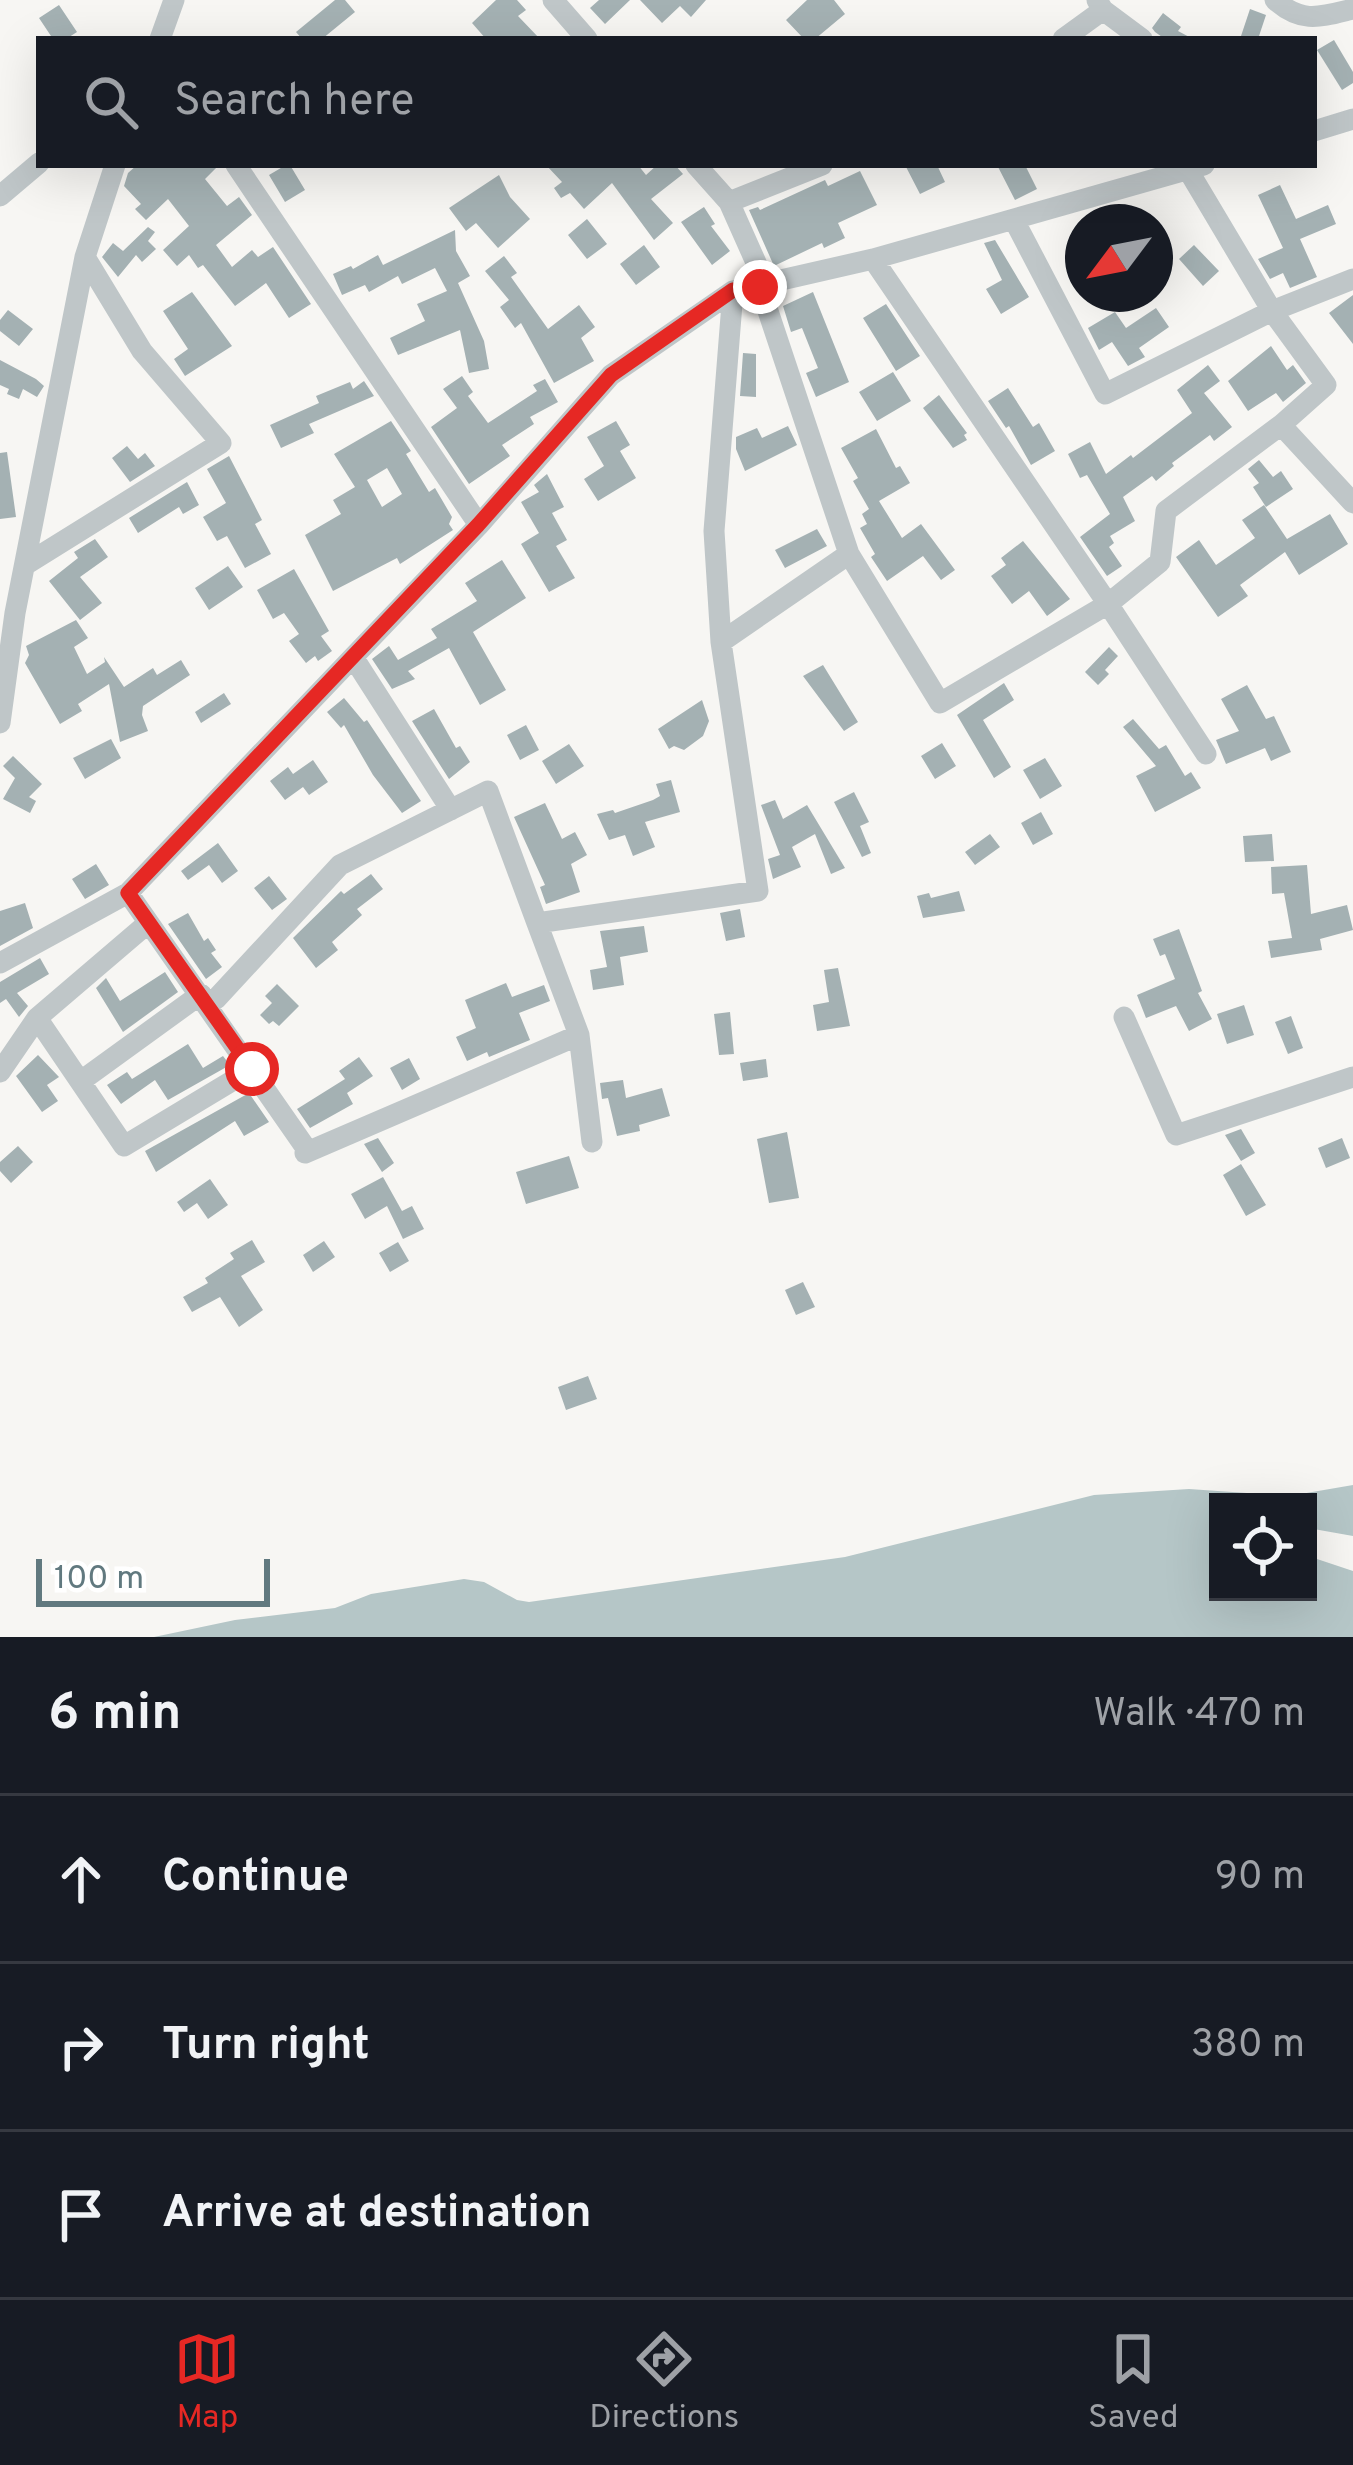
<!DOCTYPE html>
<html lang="en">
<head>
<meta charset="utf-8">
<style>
  :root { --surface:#171b24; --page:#242831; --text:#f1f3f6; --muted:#9ea1a6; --line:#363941; --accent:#e62824 }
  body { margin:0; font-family:Overpass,sans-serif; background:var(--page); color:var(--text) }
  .controls { position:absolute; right:36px; bottom:36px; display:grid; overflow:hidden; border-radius:0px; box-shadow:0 12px 48px #0002 }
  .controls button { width:108px; height:108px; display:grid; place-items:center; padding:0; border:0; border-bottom:3px solid var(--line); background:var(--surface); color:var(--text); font:60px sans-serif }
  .compass { position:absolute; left:1065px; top:204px; width:108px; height:108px; border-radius:50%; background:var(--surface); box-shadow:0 12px 48px #0002; rotate:238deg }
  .scale { position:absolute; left:36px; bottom:30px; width:234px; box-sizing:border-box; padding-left:12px; border:6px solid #61797f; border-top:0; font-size:33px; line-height:42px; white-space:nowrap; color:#61797f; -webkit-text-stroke:9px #fff; paint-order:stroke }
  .stop { position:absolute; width:36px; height:36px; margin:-27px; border:9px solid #e62824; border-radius:50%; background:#fff }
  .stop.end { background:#e62824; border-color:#fff; box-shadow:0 3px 12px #0008 }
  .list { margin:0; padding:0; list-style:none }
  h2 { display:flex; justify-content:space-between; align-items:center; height:156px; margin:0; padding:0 48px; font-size:51px }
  h2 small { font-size:39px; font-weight:400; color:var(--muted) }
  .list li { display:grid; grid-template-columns:78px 1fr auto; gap:36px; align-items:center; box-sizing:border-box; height:168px; padding:0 48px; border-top:3px solid var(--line) }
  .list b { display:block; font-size:45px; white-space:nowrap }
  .list em { font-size:39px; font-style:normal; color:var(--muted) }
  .icon { flex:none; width:66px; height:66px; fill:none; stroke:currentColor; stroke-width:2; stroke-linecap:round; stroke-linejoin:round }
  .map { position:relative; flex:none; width:1353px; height:1637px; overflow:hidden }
  .search { position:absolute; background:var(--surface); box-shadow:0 12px 48px #0002; left:36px; right:36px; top:36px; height:132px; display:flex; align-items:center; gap:30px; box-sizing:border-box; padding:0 42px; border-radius:0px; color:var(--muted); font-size:45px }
  .sheet { height:660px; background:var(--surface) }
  nav { display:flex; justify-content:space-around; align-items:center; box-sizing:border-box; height:168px; border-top:3px solid var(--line); background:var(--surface); font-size:33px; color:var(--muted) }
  nav a { display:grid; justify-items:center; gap:6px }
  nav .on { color:var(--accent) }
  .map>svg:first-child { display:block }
</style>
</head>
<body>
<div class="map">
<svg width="1353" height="1637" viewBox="0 0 1353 1637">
  <rect width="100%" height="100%" fill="#f7f6f3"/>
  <path fill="#b5c6c7" d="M 1353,1485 L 1353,1536 L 1308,1528 L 1308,1502 L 1218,1502 L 1218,1592 L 1308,1592 L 1308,1556 L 1353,1571 L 1353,1637 L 154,1637 L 235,1620 L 335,1608 L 371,1594 L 464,1579 L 484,1582 L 517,1600 L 529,1602 L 845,1557 L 1094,1495 L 1189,1489 L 1289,1496 Z"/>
  <path fill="#a4b1b3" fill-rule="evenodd" d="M 335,0 L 345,0 L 355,12 L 322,39 L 302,39 L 296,32 Z
    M 496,0 L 517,0 L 526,10 L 518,16 L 540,39 L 486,39 L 472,23 Z
    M 599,0 L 630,0 L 605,24 L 590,8 Z
    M 640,0 L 706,0 L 691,17 L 680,6 L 662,23 Z
    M 807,0 L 834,0 L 845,14 L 815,39 L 804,39 L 786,20 Z
    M 59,5 L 77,32 L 66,39 L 53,39 L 39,18 Z
    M 1250,9 L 1266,15 L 1258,39 L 1240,39 Z
    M 1163,13 L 1181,27 L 1178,31 L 1193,39 L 1165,39 L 1155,32 L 1152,28 Z
    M 1334,40 L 1353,72 L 1353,83 L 1342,90 L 1317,50 Z
    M 137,165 L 219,165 L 205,179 L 227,206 L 239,197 L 252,215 L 216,245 L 232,267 L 252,250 L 258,257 L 273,247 L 311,304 L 289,318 L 266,283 L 235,306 L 203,265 L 198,268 L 189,255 L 177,266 L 163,250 L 189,226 L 168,199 L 146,220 L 135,209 L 141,204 L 124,186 L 128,173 Z
    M 286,165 L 290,165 L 305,190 L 285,202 L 269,175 Z
    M 546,165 L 638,165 L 646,175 L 657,165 L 675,165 L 683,174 L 651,199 L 673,223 L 654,240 L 612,183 L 584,209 L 570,193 L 561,198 L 554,188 L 562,182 Z
    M 905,165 L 937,165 L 945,182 L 920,194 Z
    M 997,165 L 1025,165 L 1037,189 L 1015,200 Z
    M 860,171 L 877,205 L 838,223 L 845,238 L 824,248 L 822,243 L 774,266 L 749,210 L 758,207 L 760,210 L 825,180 L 828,186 Z
    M 499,175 L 510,197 L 530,219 L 498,248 L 476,223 L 466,231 L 449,208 Z
    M 1280,185 L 1296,219 L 1328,205 L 1336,224 L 1300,239 L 1317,277 L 1290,288 L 1283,273 L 1270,279 L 1258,259 L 1283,248 L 1258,195 Z
    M 704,207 L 715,224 L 711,226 L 730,251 L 712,265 L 681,222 Z
    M 587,219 L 607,244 L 587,259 L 568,235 Z
    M 148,227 L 155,232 L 148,241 L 156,249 L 142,262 L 136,255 L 118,277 L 102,257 L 113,243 L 123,251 Z
    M 455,230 L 456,251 L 470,276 L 458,283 L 484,341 L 489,369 L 469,373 L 460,330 L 398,355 L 390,338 L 425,321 L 417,304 L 447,291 L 435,268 L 402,284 L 398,276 L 369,292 L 365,285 L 342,295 L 333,274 L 351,266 L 353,269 L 378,255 L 383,265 Z
    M 995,240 L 1029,297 L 1001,314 L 986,289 L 1002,280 L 984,243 Z
    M 644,245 L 660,267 L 636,285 L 620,264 Z
    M 1194,245 L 1219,271 L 1203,286 L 1179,259 Z
    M 504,256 L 517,273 L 511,277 L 548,329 L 579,305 L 595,327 L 581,338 L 594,361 L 554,383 L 521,323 L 515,328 L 500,307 L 509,300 L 485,271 Z
    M 192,292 L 232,346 L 185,376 L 174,359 L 188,349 L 163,311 Z
    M 813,292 L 849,382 L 816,397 L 806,373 L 818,368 L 802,328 L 791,332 L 783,306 Z
    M 1353,295 L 1353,344 L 1329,313 Z
    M 886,304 L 920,356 L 896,371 L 863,318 Z
    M 1156,308 L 1169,327 L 1139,348 L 1145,357 L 1128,366 L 1112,342 L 1099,350 L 1088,328 L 1115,312 L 1126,328 Z
    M 8,310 L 33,329 L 19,346 L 0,331 L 0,320 Z
    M 1271,346 L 1287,370 L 1293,365 L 1306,383 L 1283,402 L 1276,393 L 1248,411 L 1228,381 Z
    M 743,353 L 756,354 L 756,397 L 740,396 Z
    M 0,360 L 36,379 L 44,386 L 37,397 L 23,389 L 19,399 L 7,394 L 9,389 L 0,385 Z
    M 1208,365 L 1220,381 L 1204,393 L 1232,427 L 1214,441 L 1210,435 L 1172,463 L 1174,466 L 1156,481 L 1152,476 L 1123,497 L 1135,521 L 1110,536 L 1114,543 L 1109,547 L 1122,566 L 1107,576 L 1080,537 L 1110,514 L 1087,475 L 1080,478 L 1068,454 L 1090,442 L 1106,474 L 1131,455 L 1133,458 L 1192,413 L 1177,390 Z
    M 893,372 L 911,401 L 877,421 L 859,392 Z
    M 462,376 L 473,392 L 468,396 L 488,423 L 537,391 L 533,385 L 545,379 L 558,402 L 530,417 L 534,424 L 502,445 L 510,456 L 469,484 L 431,427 L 457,408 L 443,389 Z
    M 364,381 L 374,396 L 309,424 L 314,433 L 281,448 L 270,425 L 319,403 L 316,396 L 350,382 L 353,389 Z
    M 1008,388 L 1033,427 L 1039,423 L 1055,451 L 1031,465 L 1009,426 L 1006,428 L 988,401 Z
    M 939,395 L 967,433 L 964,435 L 967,440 L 953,448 L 923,408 Z
    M 391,421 L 411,451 L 406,454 L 429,492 L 435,488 L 452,517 L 449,524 L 453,530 L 400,564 L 397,558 L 333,591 L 305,535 L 341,514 L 333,500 L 355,487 L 334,454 ZM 387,468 L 402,494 L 382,507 L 367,480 Z
    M 616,421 L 630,445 L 620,451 L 636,478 L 598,501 L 584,479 L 604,466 L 587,437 Z
    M 788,426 L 797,445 L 745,471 L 736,449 L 736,437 L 757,428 L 762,438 Z
    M 876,429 L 896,468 L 900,466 L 910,483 L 879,501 L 902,538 L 921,524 L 955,570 L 941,580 L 923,556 L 887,581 L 871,557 L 875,554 L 860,528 L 867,524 L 862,514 L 869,509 L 853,481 L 858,478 L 841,448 Z
    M 127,446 L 138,459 L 145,453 L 155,466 L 130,482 L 112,458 Z
    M 7,452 L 16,517 L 0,519 L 0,453 Z
    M 229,456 L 262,520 L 255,524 L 271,554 L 245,568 L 227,536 L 217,541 L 203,517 L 226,503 L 207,469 Z
    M 1259,460 L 1273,477 L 1281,471 L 1293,489 L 1266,507 L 1253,487 L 1259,483 L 1248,469 Z
    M 547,474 L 564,507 L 552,513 L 567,540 L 556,546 L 575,578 L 549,592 L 521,544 L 539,533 L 521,502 L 539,492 L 534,485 Z
    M 187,482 L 199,505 L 183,514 L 179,507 L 138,533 L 129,518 Z
    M 1264,505 L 1287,539 L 1330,514 L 1348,544 L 1299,575 L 1285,552 L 1240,585 L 1248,596 L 1218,617 L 1176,557 L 1199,540 L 1216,565 L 1255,538 L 1242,520 Z
    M 817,529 L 827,546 L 785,568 L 775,550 Z
    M 95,539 L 108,557 L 80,577 L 102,603 L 80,620 L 49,581 L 78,558 L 74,552 Z
    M 1023,541 L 1070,599 L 1047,616 L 1029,591 L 1012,604 L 991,576 L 1006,565 L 1001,558 Z
    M 502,560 L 526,598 L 473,632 L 506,690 L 480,705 L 449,648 L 408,671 L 415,679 L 392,689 L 372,659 L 389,646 L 398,660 L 437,638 L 431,629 L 477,601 L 465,583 Z
    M 228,566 L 243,587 L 209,610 L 195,588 Z
    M 294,569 L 329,631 L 321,636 L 332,651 L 318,661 L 315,656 L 306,663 L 289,641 L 299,634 L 284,613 L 273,619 L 257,590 Z
    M 76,620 L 88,638 L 74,647 L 87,674 L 105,662 L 104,657 L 124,687 L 153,668 L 157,675 L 181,660 L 190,675 L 143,706 L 142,715 L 148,731 L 120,742 L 109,684 L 78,704 L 82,711 L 60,724 L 25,663 L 29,655 L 26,646 Z
    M 1109,647 L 1118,656 L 1105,670 L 1109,674 L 1098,685 L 1085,672 Z
    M 823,665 L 858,722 L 844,731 L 803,676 Z
    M 1004,683 L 1014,700 L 983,720 L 1011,767 L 994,778 L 957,715 Z
    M 1247,685 L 1266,719 L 1274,716 L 1291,752 L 1271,761 L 1265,748 L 1226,764 L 1216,740 L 1239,731 L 1221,699 Z
    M 224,693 L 231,704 L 201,723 L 195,712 Z
    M 344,698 L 364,722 L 367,720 L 421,801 L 402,813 L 373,775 L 344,725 L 341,728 L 327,712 Z
    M 702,700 L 709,721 L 703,736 L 684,750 L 674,746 L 669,749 L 658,729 Z
    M 434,709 L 456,748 L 460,746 L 470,762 L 449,779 L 412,721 Z
    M 1133,719 L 1159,749 L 1166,745 L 1185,776 L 1191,772 L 1201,788 L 1155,812 L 1136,776 L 1156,766 L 1123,727 Z
    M 526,725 L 539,750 L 520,760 L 507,735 Z
    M 111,739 L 121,758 L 85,779 L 73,758 Z
    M 942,743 L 956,766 L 935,779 L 921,756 Z
    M 569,744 L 584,766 L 556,784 L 542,761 Z
    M 13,756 L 42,784 L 29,797 L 36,801 L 30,813 L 3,799 L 15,778 L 3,766 Z
    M 1045,758 L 1062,786 L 1040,799 L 1023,770 Z
    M 313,760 L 328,782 L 309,795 L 303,787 L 285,800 L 270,781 L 288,767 L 293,774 Z
    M 671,780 L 680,812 L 645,822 L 655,847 L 633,856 L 625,835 L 609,840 L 597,814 L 613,810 L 615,813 L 653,800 L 660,796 L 656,784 Z
    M 854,792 L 869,822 L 860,826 L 871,853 L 862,857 L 834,802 Z
    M 775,800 L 783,819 L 807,805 L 845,868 L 831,874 L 815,834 L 792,847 L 801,867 L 773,879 L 768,859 L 780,855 L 761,805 Z
    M 545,803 L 562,839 L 575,832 L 587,855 L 571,864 L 580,892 L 546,904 L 540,887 L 545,885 L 514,817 Z
    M 1041,812 L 1053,834 L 1033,845 L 1021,823 Z
    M 990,834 L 1000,847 L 975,865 L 965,852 Z
    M 1272,834 L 1274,861 L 1245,862 L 1243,836 Z
    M 218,843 L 238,871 L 222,883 L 209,865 L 188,880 L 181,871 Z
    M 96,864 L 109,885 L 85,899 L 72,879 Z
    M 1307,865 L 1311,914 L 1347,905 L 1353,930 L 1320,939 L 1322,950 L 1271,958 L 1268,941 L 1292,938 L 1284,893 L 1272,894 L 1271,867 Z
    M 371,874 L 383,889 L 357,909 L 362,915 L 332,942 L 338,950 L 316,968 L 293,938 L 341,891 L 344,894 Z
    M 269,876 L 287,899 L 272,910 L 254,888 Z
    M 959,891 L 965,911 L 923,918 L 917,896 L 929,893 L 931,898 Z
    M 25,903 L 33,928 L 0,946 L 0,911 Z
    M 740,909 L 745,937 L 726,941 L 720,913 Z
    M 188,913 L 204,941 L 208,938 L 216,950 L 211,953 L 222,967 L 206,979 L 168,924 Z
    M 644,926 L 648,952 L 620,957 L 624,985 L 593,990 L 590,970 L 607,967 L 600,931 Z
    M 1179,929 L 1202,991 L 1198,993 L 1212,1019 L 1189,1031 L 1176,1006 L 1146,1018 L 1137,995 L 1175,979 L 1165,954 L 1160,956 L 1153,939 Z
    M 40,958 L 49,974 L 17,993 L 28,1006 L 19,1017 L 6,999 L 0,1003 L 0,982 Z
    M 838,968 L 850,1026 L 817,1031 L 813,1005 L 829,1002 L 824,970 Z
    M 165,972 L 178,992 L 123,1032 L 96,988 L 106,978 L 120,1001 Z
    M 506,983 L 512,997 L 544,985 L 550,1001 L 519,1013 L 530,1040 L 489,1057 L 487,1052 L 467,1061 L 456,1037 L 476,1028 L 465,1000 Z
    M 277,984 L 299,1006 L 279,1026 L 273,1021 L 269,1024 L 260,1015 L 272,1003 L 265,996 Z
    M 1244,1005 L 1254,1035 L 1227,1044 L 1217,1014 Z
    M 730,1012 L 734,1054 L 719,1055 L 714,1014 Z
    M 1291,1016 L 1303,1048 L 1288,1054 L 1275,1022 Z
    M 188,1044 L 203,1068 L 223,1056 L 230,1065 L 168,1100 L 155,1080 L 121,1104 L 107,1085 L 127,1072 L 132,1079 Z
    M 38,1055 L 59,1077 L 47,1085 L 58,1101 L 42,1112 L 16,1076 Z
    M 359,1057 L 373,1076 L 347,1093 L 353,1104 L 310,1128 L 297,1109 L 345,1079 L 339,1071 Z
    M 409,1058 L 420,1079 L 402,1090 L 390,1068 Z
    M 766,1059 L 768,1077 L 743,1081 L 740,1063 Z
    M 623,1080 L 626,1098 L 662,1088 L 670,1116 L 639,1125 L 640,1131 L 617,1136 L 608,1098 L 602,1099 L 600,1083 Z
    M 249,1093 L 269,1122 L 244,1136 L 235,1121 L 156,1172 L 145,1151 Z
    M 1241,1129 L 1255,1153 L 1241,1161 L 1225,1135 Z
    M 787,1132 L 799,1198 L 769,1203 L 757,1139 Z
    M 378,1138 L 394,1163 L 382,1172 L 364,1144 Z
    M 1342,1138 L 1350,1158 L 1326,1168 L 1318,1148 Z
    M 18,1146 L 33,1162 L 11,1183 L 0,1171 L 0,1162 Z
    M 569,1156 L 579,1188 L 526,1204 L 516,1172 Z
    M 1241,1164 L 1266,1205 L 1246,1216 L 1223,1175 Z
    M 383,1177 L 402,1211 L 412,1206 L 424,1229 L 403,1239 L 387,1206 L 365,1219 L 351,1194 Z
    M 210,1179 L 228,1205 L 208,1219 L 197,1203 L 184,1212 L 177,1202 Z
    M 252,1240 L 265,1262 L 241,1276 L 263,1310 L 239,1327 L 220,1297 L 192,1312 L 183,1297 L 208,1283 L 205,1278 L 234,1259 L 230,1253 Z
    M 324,1241 L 335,1257 L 313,1272 L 303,1255 Z
    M 398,1242 L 409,1261 L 390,1272 L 379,1253 Z
    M 803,1282 L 815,1307 L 796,1315 L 785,1290 Z
    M 588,1376 L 597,1399 L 566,1410 L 558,1387 Z"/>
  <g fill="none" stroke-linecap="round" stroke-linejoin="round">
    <path stroke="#bfc6c8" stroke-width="21" d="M 553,0 L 587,39
      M 1097,0 L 1103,10 L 1142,39
      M 1275,0 C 1302,24 1320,17 1353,9
      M 160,39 L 174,0
      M 1063,39 L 1103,10
      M 1314,131 L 1353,119
      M 236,165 L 479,525
      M 696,165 L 729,202 L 766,285
      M 0,196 L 39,163
      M 729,202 L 822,165
      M 1014,220 L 1105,394 L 1272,311 L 1188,170
      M 1281,425 L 1326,385 L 1272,311 L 1353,279
      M 849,554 L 940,703 L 1108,604 L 873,259
      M 25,565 L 221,443 L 142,351 L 85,257
      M 721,642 L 714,531 L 733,291
      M 353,657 L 451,810
      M 0,723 L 15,613 L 85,257 L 115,165
      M 1206,754 L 1108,604 L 1160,562 L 1166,511 L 1281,425 L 1353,503
      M 128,893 L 303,1144
      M 0,963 L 128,893 L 479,525 L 611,375 L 733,291 L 873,259 L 1204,165
      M 216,999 L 340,865 L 488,791 L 537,923
      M 1124,1017 L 1176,1135 L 1353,1077
      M 37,1018 L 124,1146 L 252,1069
      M 0,1072 L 37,1018 L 147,924
      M 81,1081 L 201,994
      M 592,1142 L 579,1035 L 537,923 L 758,891 L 721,642 L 849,554 L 760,287
      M 305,1153 L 579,1035"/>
  </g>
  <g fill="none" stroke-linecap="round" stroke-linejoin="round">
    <path stroke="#e62824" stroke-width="15" d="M 252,1069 L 128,893 L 478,525 L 611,375 L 733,290 L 760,287"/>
  </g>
</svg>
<div class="controls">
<button><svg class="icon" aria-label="locate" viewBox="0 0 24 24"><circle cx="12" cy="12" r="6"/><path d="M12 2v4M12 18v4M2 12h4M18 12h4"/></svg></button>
</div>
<svg class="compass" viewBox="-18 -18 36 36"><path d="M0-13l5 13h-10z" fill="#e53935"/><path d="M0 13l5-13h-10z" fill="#9ea1a6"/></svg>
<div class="scale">100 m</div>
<div class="stop" style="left:252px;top:1069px"></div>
<div class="stop end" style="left:760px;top:287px"></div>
<div class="search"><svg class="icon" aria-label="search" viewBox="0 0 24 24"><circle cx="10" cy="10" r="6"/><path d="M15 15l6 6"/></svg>Search here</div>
</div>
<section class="sheet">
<h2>6 min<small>Walk · 470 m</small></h2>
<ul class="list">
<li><svg class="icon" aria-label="ahead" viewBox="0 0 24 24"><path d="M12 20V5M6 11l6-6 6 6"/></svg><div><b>Continue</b></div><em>90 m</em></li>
<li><svg class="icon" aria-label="right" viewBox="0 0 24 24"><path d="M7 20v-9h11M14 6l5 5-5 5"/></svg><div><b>Turn right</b></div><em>380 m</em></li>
<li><svg class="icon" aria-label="arrive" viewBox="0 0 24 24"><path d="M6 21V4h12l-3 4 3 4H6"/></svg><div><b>Arrive at destination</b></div></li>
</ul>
</section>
<nav>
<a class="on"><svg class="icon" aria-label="map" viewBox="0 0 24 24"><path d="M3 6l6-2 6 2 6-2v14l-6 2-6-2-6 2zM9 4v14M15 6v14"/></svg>Map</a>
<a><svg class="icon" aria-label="directions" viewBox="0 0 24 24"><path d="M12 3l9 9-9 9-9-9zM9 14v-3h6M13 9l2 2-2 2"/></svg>Directions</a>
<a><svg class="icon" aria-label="saved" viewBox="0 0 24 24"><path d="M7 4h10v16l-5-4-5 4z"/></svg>Saved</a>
</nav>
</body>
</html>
